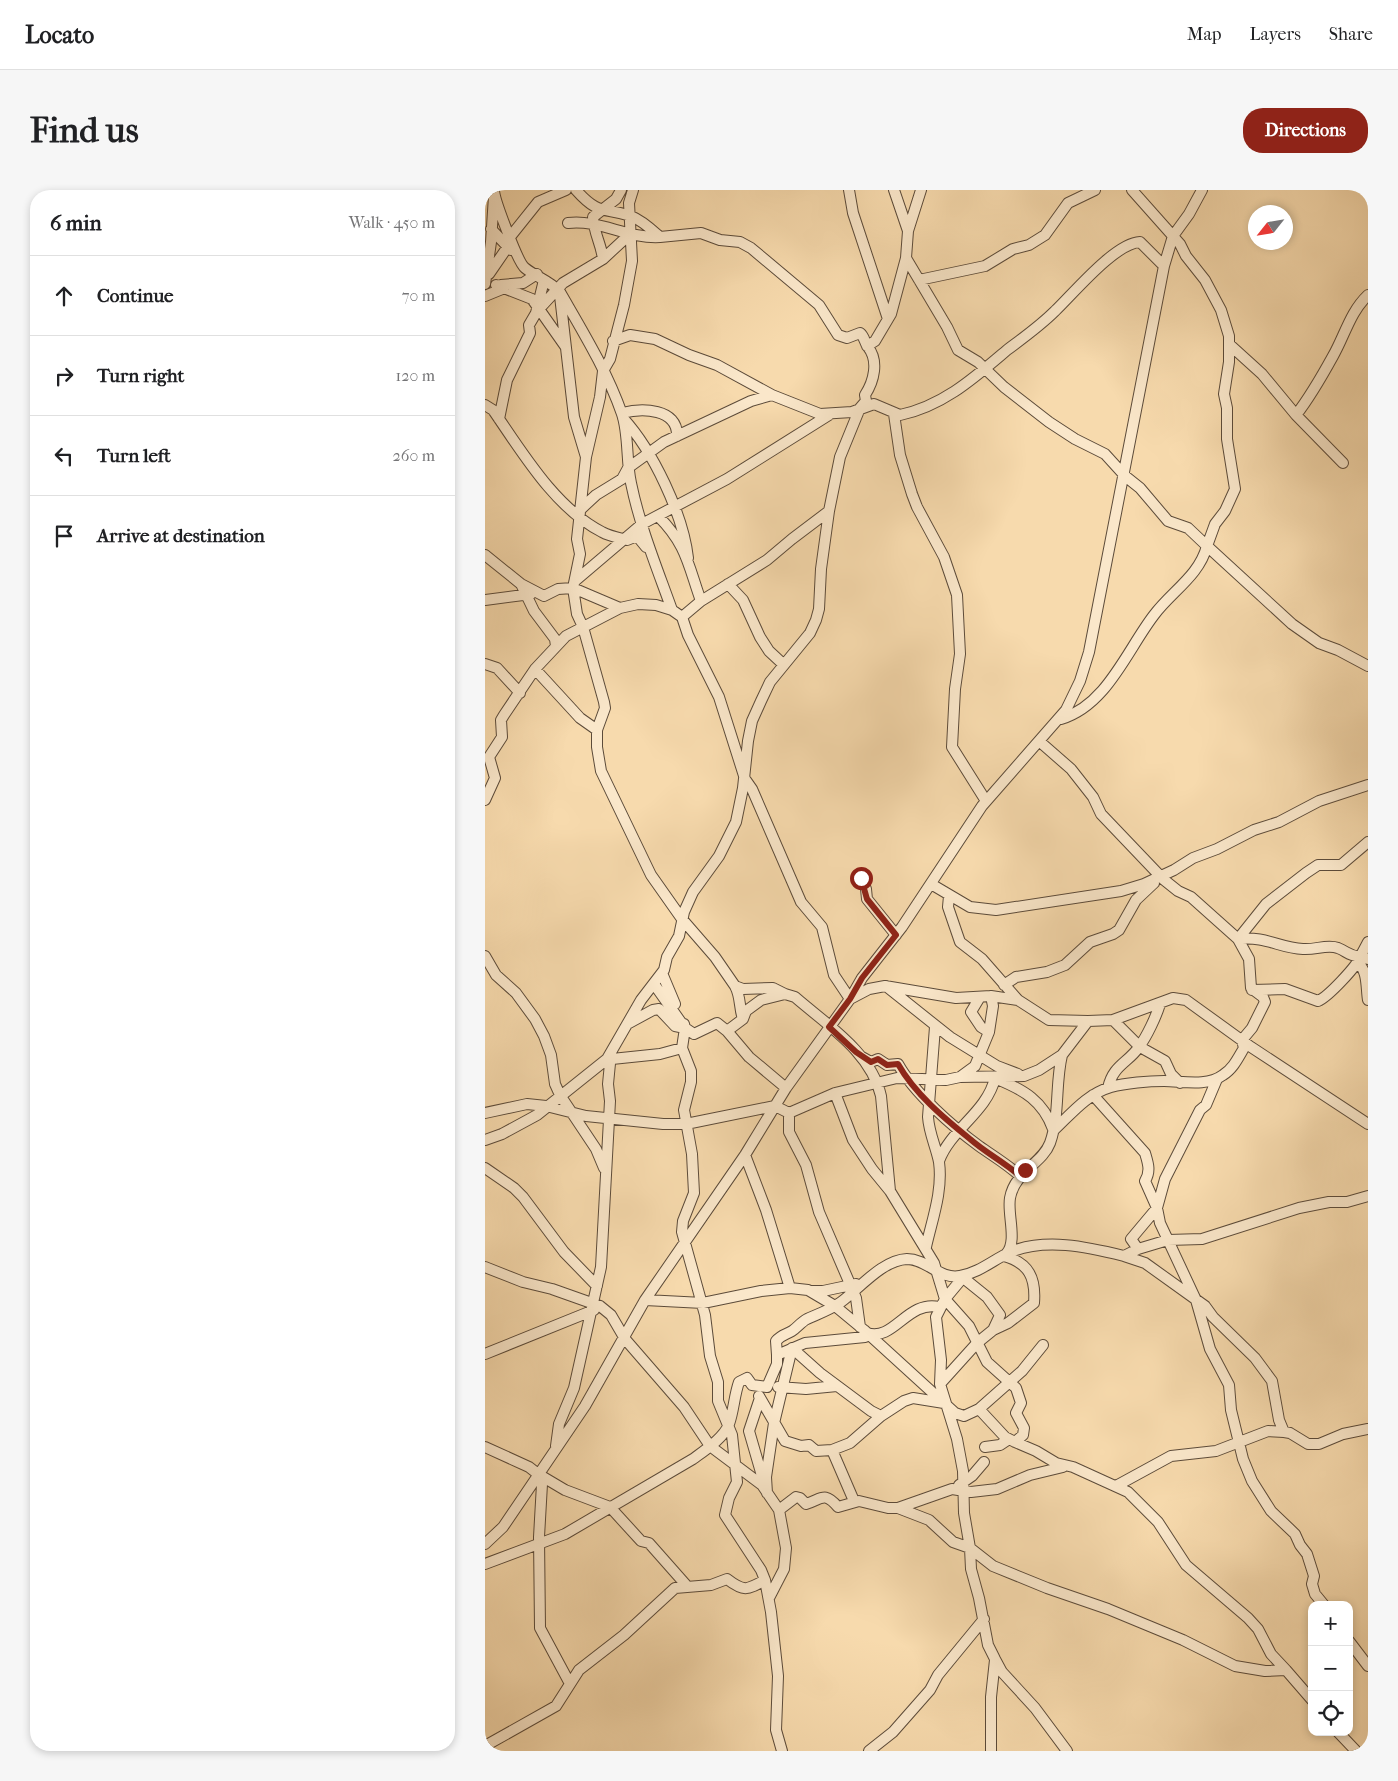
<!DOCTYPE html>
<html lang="en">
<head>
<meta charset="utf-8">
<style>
  :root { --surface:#fff; --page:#f6f6f6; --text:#202124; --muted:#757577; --line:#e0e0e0; --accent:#8f2418 }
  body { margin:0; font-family:"IM FELL French Canon",serif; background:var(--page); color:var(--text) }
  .controls { position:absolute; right:15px; bottom:15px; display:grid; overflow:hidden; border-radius:10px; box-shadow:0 2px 8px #0003 }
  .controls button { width:45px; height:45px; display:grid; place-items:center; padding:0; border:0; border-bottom:1px solid var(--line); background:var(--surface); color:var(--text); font:25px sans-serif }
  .compass { position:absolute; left:763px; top:15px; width:45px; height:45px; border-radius:50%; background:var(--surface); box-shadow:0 2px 8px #0003; rotate:239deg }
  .stop { position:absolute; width:15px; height:15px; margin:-11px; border:4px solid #8f2418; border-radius:50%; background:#fff }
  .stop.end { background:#8f2418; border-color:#fff; box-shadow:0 1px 5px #0008 }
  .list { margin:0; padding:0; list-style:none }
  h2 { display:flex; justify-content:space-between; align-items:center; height:65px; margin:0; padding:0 20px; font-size:21px }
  h2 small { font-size:16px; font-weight:400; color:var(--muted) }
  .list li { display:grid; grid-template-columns:32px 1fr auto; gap:15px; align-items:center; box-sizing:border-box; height:80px; padding:0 20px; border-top:1px solid var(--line) }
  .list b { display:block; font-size:19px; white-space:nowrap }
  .list em { font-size:16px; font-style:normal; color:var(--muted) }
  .icon { flex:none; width:28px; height:28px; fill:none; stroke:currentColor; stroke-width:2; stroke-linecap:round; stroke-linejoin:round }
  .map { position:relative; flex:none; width:883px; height:1561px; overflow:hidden; border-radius:20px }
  header { display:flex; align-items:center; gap:30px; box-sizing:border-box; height:70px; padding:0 25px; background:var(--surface); border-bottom:1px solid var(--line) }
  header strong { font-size:24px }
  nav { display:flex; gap:28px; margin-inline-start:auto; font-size:18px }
  .intro { display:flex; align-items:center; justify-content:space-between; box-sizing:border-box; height:120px; padding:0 30px }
  h1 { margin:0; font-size:35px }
  .button { padding:12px 22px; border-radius:20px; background:var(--accent); color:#fff; font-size:18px; font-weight:700 }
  main { display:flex; gap:30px; padding:0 30px }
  aside { flex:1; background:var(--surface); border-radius:20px; box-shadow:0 2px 8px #0003 }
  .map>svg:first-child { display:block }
</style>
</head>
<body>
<header>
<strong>Locato</strong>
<nav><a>Map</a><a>Layers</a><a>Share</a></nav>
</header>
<div class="intro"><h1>Find us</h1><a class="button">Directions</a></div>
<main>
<aside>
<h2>6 min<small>Walk · 450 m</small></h2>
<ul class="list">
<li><svg class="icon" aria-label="ahead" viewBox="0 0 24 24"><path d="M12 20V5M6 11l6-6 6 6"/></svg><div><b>Continue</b></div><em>70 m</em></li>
<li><svg class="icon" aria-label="right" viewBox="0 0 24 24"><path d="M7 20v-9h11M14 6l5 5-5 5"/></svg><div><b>Turn right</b></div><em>120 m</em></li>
<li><svg class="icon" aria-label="left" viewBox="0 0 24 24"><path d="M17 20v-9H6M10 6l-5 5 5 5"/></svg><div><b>Turn left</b></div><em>260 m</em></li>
<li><svg class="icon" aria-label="arrive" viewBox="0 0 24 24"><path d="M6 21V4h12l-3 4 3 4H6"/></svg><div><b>Arrive at destination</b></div></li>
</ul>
</aside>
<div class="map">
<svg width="883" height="1561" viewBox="0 0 883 1561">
  <rect width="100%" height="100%" fill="#f7daad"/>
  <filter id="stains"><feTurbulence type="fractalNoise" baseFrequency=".004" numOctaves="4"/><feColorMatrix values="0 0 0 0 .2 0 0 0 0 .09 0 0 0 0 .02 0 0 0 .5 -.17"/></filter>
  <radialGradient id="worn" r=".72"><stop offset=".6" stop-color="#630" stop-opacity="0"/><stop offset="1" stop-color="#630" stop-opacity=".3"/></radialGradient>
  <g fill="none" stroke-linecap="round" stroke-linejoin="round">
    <defs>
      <path id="minor" d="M 9,0 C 9,9 33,73 40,78 C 51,87 65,91 75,102 C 98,142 122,181 137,224 C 144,245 141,271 146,293 C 155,337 172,378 187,420
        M 91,0 C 114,26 119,17 146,26 C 158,31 166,39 175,47 L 216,43 L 235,50 L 255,52 L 266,58 L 334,115 L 353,145 L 362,148 L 375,143 C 380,147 379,152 383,157 C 394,171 389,191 380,205 L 381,211 L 375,218 L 355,267 L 344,321 L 307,349 L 282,370 L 216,411 L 197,427
        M 148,0 L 144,13 L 147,71 L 139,115 L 125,169 L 118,181 L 115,207 L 101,267 L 92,349 L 95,364 L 88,398 L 92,424 L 98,437 L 119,512 L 120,518 L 112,540 L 112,557 L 116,581 L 166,685 L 197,729 L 230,767 L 250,796 L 258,799 L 288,798 L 300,804
        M 364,0 L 368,23 L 403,129
        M 409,0 L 423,41
        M 83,33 C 114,29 143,49 175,47
        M 6,39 L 26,60
        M 25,47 L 53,12 L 81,0
        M 421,68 L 462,137 L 473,160 L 493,172 L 519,197 L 564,232 L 590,249 L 620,264 L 640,286 L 655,298 L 683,331 L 703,338 L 722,356 L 730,334 L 740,321 L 750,299 L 742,249 L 742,218 L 739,204 L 744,172 L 744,146 L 736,120 L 720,90 L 701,66 L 695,54 L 647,0
        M 118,69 C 116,53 109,44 108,27 L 131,9 L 136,0
        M 4,84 L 26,52
        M 434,90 L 500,76 L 528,59 L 544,55 L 560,45 L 583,13 L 610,0
        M 0,94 L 6,52 L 9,6
        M 11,95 L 47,109 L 80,156
        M 16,95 L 38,93 L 52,84
        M 0,106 L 22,97
        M 75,106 L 89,227 L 101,267
        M 54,119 L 78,93 L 118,69 L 145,44
        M 128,151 L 145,145 L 170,149 L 204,165 L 232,175 L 287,205 L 335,224 L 367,222 L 389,214 L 415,225 C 458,216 489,188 522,160 C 538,148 555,136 570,121 C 588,104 630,53 655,52 L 679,76
        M 745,155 L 777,184 L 811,225 C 825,207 837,186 848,166 C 860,145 865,122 883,105
        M 382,156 L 390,151 L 406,124 L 421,68 L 423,41 L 436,0
        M 0,215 L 8,220 C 37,262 70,318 117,342 C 124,346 134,348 142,350 L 152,346 L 161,357
        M 137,223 C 157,218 193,218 192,246
        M 409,224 L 415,265 L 427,304 L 432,317 L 459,367 L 472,405 L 475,464 L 470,499 L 467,557 L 501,611
        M 811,225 L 858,273
        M 138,228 C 168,261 198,324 203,368
        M 14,229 L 22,190 L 45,143 L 44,135 L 51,123 L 59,90
        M 96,319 L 111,305 L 137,289 L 143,278 L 179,252 L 266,211 L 287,205
        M 173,326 C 202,355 203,375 216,411
        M 0,365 L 36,394 L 59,406 L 73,399 L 88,398 L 135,418
        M 90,391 L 157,334 L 242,289 L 344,225
        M 36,394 L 49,421 L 70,449 L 71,456
        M 243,394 L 258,410 L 275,447 L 284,461 L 299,475
        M 0,410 L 46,404
        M 0,474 L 12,478 L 35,503
        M 50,479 L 95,528 L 112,540
        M 576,529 C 622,515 642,460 669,425 C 687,401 714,386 722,356 L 807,434 L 834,453 L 853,460 L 883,476
        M 554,551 L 586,579 L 608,607 L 616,624 L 678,689 L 693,701 L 706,707 L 753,749 L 764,769 L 766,798 L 778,807 L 780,812 L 767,838 L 757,850 L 759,858 C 753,868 748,879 738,885 C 722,897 697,891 679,891 C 664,891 640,893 626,897 C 602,904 587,923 569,940
        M 0,610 L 10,588 L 4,567 L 17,547 L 16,530 L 19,525 L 50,479 L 81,446 L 135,418 L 153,414 L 171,415 L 187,420 L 197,427 L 203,445 L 234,507 L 260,589 L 267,599 L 316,712 L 337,737 L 349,785 L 365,809 L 384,799 L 400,796 L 471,808 L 506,806 L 533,810 L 564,830 L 603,831 L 628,830 L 688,808 L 701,810 L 766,857 L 883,934
        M 376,688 L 381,699 L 382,709 L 411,745
        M 446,694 L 485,717 L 511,720 L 636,701 L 659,694 L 689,680 L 708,668 L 732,659 L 769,640 L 794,632 L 834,611 L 883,595
        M 464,706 L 463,717 L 475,752 L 497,769 L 533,810
        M 753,749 L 781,714 L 821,683 L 833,675 L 856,675 L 883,652
        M 753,749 C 782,746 794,758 818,759 C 831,760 842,754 853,758 C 863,762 862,765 875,767 L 883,752
        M 0,766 L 11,785 L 31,803 L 50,829 L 59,846 L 66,865 L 70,894 L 75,905 L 111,959 L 119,978
        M 873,773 C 883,781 881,798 883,810
        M 177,783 L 190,814
        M 519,795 L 531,787 L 562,782 L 580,775 L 605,752 L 628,744 L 634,740 L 651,710 L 669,693
        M 250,796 C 256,807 254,818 258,829
        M 401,796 L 465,847 L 512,876 L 533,884
        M 767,800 L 800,799 L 833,811 C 843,807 872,776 875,767 L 883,769
        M 628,830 L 655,857 L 680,871 L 686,884 L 695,893
        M 144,833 L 168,820 L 174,819 L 190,836 L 200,838 L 169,794
        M 199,834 L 200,838 L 209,844 L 232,833 L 242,841
        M 200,838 L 197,858 L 206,881 L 206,892 L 199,920 L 207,964 L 209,1003 L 198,1031 L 197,1042 L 220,1125 L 225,1166 L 233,1192 L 233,1211 L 247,1245 L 252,1292 L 244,1308 L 240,1325 L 276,1380 L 280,1390 L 286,1422 L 293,1486 L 291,1540 L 297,1561
        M 504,842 L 508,816 L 506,806
        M 377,867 L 386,872 L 393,869 L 402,875 L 413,874 C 429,903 468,937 494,956 C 508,966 522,974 535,986
        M 127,869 L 175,864 L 197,858
        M 475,887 L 490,876 L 504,842 L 496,837 L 486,822 L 495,807
        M 512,889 C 539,900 558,911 568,939
        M 301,898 L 264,867 L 242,841 L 258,829 L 261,821 L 276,810 L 300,804 L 310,807 C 342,835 386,862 396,906 L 405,1001
        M 623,898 C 628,875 643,873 654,857 C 662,846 671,827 675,814
        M 350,903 L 368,950 L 387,979 L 405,1001 L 449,1073 L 460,1109 L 484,1136 L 502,1172 L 531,1198 L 536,1213 L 531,1223 L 539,1238 L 538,1245 L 530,1252
        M 608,905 L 660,963 C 663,973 666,981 660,991 L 672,1018 L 675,1033 L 711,1110 L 725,1159 L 744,1195 L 746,1220 L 758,1269 L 767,1291 L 786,1321 L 810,1344 L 815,1355 L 822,1364 L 829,1386 L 827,1394 L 830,1404 L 839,1415
        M 0,923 L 42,914 L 61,916 L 101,926 L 178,934 L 201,934 L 290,916 L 304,923 L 350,903 L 412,888 L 461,890 L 475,887 L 539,886 L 554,880 L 577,865 L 603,831
        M 304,923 L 304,942 L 321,975 L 334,1022 L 371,1108 L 375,1137
        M 0,950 L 17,944 L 52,925 L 122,869 L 156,810 L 179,780 L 182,767 L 194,746 L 199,722 L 208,702 L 234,666 L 251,632 L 258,598 L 263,551 L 267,531 L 276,511 L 285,492 L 325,443 L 331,430 L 334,419 L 336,379 L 344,321
        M 260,965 L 281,1020 L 305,1098
        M 454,971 C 466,939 502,922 510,888
        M 0,978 L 29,998 L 38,1007 L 79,1062 L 112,1096
        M 441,1057 C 447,1030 458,1001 454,972 C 451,957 444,943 443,927 L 450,837
        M 653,1059 L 646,1049 L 672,1018 L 680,989 L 715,920 L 721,915 L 732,889
        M 521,1064 C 533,1052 522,1024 525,1008 C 530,981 557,974 565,953 C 575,925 570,894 577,865
        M 0,1077 L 38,1092 L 67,1099 L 115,1116 L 126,1125 L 140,1149 L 199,1217 L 225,1256 L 277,1295 L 294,1320 L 301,1358 L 299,1379 L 284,1408
        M 476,1086 L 475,1091 L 460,1109 L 451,1127 L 456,1170 L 455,1194 L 472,1249 L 478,1281 L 479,1323 L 485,1358 L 486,1379 L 494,1408 L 503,1455 L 510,1469 L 517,1482 L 550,1518 L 582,1561
        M 327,1101 L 338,1101 L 371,1094
        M 160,1110 L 218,1113 L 276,1101 L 305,1098 L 323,1100 L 350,1116 L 379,1140 L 470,1223 L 479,1226 L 494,1219 L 520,1247 L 530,1252 L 551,1261 L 571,1273 L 588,1277 L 643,1302 L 673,1332 L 701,1375 L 763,1428 L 773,1439 L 786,1464 L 801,1480
        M 508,1140 L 523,1133 L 549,1113 C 551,1088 544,1073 519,1066
        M 382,1143 C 409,1152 422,1110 454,1117
        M 0,1164 L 109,1120
        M 292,1165 L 291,1151 C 296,1145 300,1145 307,1141 C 312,1138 316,1132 322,1129 C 333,1124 345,1120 356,1112 C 374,1099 397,1070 422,1069 C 442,1069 455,1090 475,1086 C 493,1083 507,1071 523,1063 C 559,1047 603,1057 639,1066 L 653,1059 L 683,1050 L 717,1049 L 814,1018 L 844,1012 L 862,1012 L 883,1006
        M 455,1194 L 492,1153 L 508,1140 L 515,1125 L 502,1107 L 476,1086
        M 293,1197 L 321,1199 L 352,1196
        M 274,1206 L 300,1251 L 316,1256 L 324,1255 L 331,1261 L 347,1260 L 369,1311
        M 275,1208 L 264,1241 L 282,1303 L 281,1287 L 289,1233 L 307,1158 L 335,1183 L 386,1221 L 396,1226 L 419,1211 L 428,1208 L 459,1213
        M 494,1219 L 537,1181 L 558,1155
        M 799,1242 L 805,1243 L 823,1254 L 834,1254 L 858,1244 L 883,1239
        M 71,1256 L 74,1234 L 89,1198 L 116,1077 L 125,911 L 123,894 L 126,863
        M 0,1257 L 44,1277 L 53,1284 L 57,1294 L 54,1347 L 55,1438 L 84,1492
        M 500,1257 L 515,1255 L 524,1249
        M 347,1260 L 365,1253 L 396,1226
        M 53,1284 L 80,1300 L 125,1317 L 156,1351 L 164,1353 L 202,1396
        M 474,1295 L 487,1286 L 499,1272
        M 631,1296 L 686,1266 L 731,1261 L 783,1241 L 799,1242 L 794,1230 L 787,1191 L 770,1168 L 728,1127 L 720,1116 L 660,1073 L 639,1066
        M 413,1318 L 444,1330 L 468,1352 L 485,1358 L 508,1376 L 562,1398 L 623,1419 L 698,1450 L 750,1476 L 780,1481 L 801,1480 L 827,1510
        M 294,1320 L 311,1307 L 315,1308 L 321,1314 C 337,1309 339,1301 353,1317 L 374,1311 L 403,1318 L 413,1318 L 467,1299 L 486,1302 L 512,1299 L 545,1285 L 578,1277
        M 0,1354 L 18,1337 L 100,1216 L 160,1110 L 260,965 L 301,898 L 365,809 L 377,788 L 417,737 L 497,616 L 581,520 L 595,491 L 604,462 L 679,76 L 688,46 L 704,24 L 717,0
        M 0,1374 L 80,1344 L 208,1269 C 219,1261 239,1248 244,1234 C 249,1220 249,1206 254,1192 L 262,1188 L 267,1195 L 282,1197 L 292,1174 L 292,1165 L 320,1153 L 380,1147 L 381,1142
        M 864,1451 L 883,1476
        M 853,1542 L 871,1561
        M 0,1556 L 71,1516 L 94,1480 L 139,1445 L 190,1398 L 226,1395 L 242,1389 C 259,1402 262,1400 280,1390
        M 384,1561 L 408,1542 L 445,1500 L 453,1485 L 499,1429
        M 506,1561 L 506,1507 L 510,1470"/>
    </defs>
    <use href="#minor" stroke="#5c4b3a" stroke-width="12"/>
    <use href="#minor" stroke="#fae7ca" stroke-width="10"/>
  </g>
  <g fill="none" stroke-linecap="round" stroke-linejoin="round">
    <path stroke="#8f2418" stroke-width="6" d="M 376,688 L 382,709 L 411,745 L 377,788 L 365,809 L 344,837 L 371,862 L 386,872 L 393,869 L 402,875 L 413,874 C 430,904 459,928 485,949 C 501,963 519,972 535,986 L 540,980"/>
  </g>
  <rect width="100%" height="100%" filter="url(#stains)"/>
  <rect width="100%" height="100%" fill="url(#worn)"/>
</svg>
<div class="controls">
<button>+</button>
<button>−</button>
<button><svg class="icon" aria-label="locate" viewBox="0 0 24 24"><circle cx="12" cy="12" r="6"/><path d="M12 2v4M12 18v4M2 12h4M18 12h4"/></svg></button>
</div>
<svg class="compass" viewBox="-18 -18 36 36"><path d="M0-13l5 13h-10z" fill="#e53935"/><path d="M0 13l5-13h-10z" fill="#757577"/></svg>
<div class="stop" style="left:376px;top:688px"></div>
<div class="stop end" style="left:540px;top:980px"></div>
</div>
</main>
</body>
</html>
